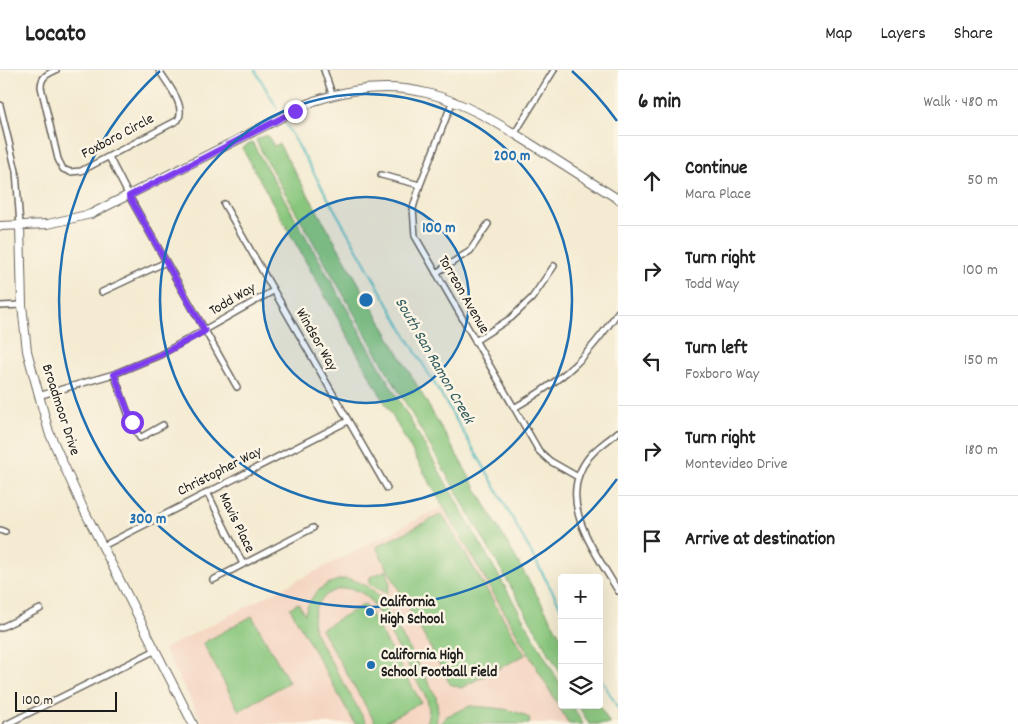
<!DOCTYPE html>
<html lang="en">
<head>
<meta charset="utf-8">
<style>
  :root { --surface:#fff; --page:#f2f2f2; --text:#222; --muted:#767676; --line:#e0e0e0 }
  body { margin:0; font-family:Dekko,sans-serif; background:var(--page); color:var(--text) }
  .controls { position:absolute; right:15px; bottom:15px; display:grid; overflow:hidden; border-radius:5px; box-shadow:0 5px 20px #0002 }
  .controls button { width:45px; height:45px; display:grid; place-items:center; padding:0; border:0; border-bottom:1px solid var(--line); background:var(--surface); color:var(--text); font:25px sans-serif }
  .scale { position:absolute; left:15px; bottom:12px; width:102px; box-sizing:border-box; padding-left:5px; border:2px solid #1c1c1c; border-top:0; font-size:14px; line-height:18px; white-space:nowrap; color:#1c1c1c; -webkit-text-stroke:4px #fcf5e5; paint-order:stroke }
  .stop { position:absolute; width:15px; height:15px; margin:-11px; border:4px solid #7c3aed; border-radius:50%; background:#fff }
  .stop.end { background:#7c3aed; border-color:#fff; box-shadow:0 1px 5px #0008 }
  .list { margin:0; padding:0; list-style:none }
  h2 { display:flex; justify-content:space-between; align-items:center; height:65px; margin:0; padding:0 20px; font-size:21px }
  h2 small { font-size:16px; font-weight:400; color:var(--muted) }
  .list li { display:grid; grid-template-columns:32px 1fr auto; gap:15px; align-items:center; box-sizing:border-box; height:90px; padding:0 20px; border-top:1px solid var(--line) }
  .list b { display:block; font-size:19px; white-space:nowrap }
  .list p { margin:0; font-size:16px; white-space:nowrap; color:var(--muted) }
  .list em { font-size:16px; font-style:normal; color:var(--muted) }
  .icon { flex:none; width:28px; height:28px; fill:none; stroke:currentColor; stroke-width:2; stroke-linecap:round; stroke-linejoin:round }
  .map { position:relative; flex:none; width:618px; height:654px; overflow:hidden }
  header { display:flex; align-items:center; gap:30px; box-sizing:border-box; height:70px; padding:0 25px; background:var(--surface); border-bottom:1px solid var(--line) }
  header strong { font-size:24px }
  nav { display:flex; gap:28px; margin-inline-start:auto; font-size:18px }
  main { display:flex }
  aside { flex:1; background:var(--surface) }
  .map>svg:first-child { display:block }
</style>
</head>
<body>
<header>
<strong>Locato</strong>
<nav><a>Map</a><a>Layers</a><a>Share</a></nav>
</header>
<main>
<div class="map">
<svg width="618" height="654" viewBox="0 0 618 654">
  <rect width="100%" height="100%" fill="#fcf5e5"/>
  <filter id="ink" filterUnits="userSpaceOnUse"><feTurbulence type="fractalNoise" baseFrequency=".02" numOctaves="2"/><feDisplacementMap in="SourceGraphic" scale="10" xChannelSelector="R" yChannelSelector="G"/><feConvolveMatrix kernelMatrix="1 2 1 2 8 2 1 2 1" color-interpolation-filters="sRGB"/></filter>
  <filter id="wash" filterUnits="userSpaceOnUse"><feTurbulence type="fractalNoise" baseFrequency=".0096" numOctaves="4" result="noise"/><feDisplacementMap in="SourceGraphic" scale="20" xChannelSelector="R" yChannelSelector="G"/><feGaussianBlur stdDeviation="1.12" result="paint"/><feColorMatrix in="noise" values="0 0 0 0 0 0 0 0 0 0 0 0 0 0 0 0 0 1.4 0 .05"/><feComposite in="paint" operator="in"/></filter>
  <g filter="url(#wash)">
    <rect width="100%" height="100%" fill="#f4ebd2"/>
    <path fill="#f4d3c0" d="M 443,436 L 569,654 L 203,654 L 164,579 Z"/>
    <path fill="#88c67d" stroke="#52714c" d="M 267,65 L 274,76 L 279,74 L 562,569 L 562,606 L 265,88 L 256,70 Z
      M 252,72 L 562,617 L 562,635 L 572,635 L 583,654 L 569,654 L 443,436 L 242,78 Z
      M 442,444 L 525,585 L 461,618 L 450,614 L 377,479 L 378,476 Z
      M 387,500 L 390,515 L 387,523 L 369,514 L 370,507 Z
      M 344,509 C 360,510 372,517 382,530 L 436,626 L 438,641 L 436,654 L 426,654 L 429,641 L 427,629 L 374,535 C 350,499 299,528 317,567 L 367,654 L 355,654 L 290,538 L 298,533 L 305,544 C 310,524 324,512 344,509 Z
      M 365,534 L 421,632 L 382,654 L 376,654 L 321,559 Z
      M 252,546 L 289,612 L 239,641 L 203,573 Z
      M 578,635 L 599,635 L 610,654 L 589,654 Z
      M 470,636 C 490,638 514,637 530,649 L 529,654 L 440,654 L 447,646 Z"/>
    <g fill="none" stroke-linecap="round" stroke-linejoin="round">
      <path stroke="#4bbac0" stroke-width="2" d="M 255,0 L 277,38
        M 286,54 L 408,269 L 487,402 L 562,539
        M 599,605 L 618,638"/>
    </g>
  </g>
  <g filter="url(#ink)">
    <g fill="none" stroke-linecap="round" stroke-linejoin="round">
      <defs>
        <path id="street" d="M 56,0 C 47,4 41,7 41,17 L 58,89 L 63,99 L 70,102 L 81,101 L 178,50 C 187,36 166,12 159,0
          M 324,0 L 332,24
          M 453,30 L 420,115 L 413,138 L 415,166 L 539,381 L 550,391 L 578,407
          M 0,35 L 16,101 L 20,155
          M 515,63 L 554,0
          M 109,87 L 129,126 L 237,317
          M 381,105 L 420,115
          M 224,134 L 387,418
          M 436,203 L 470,181 L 488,154
          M 102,222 L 166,192
          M 0,236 L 22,235
          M 475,271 L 511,248 L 532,228 L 554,196
          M 114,304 L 131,352 L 140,368 L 163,355
          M 38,326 L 114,304 L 160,285 L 273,221
          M 514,338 C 564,309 586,289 618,242
          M 618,362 C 609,370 596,378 589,387 C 554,431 596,482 618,521
          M 207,422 L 243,494
          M 0,460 L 5,462
          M 103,476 L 348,351
          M 213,510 L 313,458
          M 0,558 L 40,539
          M 7,654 L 156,580"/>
        <path id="secondary" d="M 20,155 L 22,235 L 27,281 L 49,362 L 82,436 L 193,654
          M 0,156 L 48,154 L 91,144 L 314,31 C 401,0 458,27 531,74 C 560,92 589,111 618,129"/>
      </defs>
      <use href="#street" stroke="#68645c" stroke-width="8"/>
      <use href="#secondary" stroke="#68645c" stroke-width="10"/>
      <use href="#street" stroke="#fff" stroke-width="5"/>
      <use href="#secondary" stroke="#fff" stroke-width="8"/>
    </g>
  </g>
  <g fill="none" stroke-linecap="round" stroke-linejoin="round" filter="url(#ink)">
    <path stroke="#7c3aed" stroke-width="6" d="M 132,352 L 114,304 L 160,285 L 205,261 L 129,126 L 295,41"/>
  </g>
  <circle cx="366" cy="230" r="103" fill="#1f6fb2" fill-opacity=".12"/>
  <g fill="none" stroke="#1f6fb2" stroke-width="2.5">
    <circle cx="366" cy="230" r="103"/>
    <circle cx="366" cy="230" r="206"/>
    <path d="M617 409A308 308 0 1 1 160 1M572 1A308 308 0 0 1 617 51"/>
  </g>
  <g fill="#1f6fb2" stroke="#fcf5e5" stroke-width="2">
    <circle cx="370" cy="542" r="5"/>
    <circle cx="371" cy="595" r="5"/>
  </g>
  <g text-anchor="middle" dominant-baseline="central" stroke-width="5" stroke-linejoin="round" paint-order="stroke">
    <g font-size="15" fill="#1c1c1c" stroke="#fcf5e5">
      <text transform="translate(118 67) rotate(-28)">Foxboro Circle</text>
      <text transform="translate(463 225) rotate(60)">Torreon Avenue</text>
      <text transform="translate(233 230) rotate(-30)">Todd Way</text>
      <text transform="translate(316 270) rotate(60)">Windsor Way</text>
      <text transform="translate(60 340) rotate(72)">Broadmoor Drive</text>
      <text transform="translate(220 402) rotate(-27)">Christopher Way</text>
      <text transform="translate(236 453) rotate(64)">Mavis Place</text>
    </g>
    <g font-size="15" font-weight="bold" fill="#1c1c1c" stroke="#fcf5e5" text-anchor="start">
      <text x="380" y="533">California<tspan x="380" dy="17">High School</tspan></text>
      <text x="381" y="586">California High<tspan x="381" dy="17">School Football Field</tspan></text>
    </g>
    <g font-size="16" font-style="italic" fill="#2f5b5e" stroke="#fcf5e5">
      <text transform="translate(434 291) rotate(60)">South San Ramon Creek</text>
    </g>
  </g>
  <circle cx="366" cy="230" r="8" fill="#1f6fb2" stroke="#fcf5e5" stroke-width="2.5"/>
  <g font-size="15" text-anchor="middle" font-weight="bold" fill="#1f6fb2" stroke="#fcf5e5" stroke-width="5" stroke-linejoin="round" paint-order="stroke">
    <text x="512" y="90">200 m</text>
    <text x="439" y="162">100 m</text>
    <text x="148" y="453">300 m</text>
  </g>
</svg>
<div class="controls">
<button>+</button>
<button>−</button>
<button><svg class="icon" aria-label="layers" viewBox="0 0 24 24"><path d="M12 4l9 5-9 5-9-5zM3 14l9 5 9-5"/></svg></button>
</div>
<div class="scale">100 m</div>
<div class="stop" style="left:132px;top:352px"></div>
<div class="stop end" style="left:295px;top:41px"></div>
</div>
<aside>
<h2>6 min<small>Walk · 480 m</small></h2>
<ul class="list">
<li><svg class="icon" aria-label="ahead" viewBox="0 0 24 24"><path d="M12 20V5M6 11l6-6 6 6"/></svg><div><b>Continue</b><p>Mara Place</p></div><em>50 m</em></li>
<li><svg class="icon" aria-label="right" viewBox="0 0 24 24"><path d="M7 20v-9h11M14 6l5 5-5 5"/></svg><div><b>Turn right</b><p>Todd Way</p></div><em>100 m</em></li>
<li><svg class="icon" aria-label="left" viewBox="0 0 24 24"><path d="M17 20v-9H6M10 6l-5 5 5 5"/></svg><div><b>Turn left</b><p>Foxboro Way</p></div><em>150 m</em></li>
<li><svg class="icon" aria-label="right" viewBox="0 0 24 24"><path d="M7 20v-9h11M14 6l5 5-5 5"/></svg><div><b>Turn right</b><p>Montevideo Drive</p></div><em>180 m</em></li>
<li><svg class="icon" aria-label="arrive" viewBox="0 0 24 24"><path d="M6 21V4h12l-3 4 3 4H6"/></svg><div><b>Arrive at destination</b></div></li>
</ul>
</aside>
</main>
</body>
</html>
